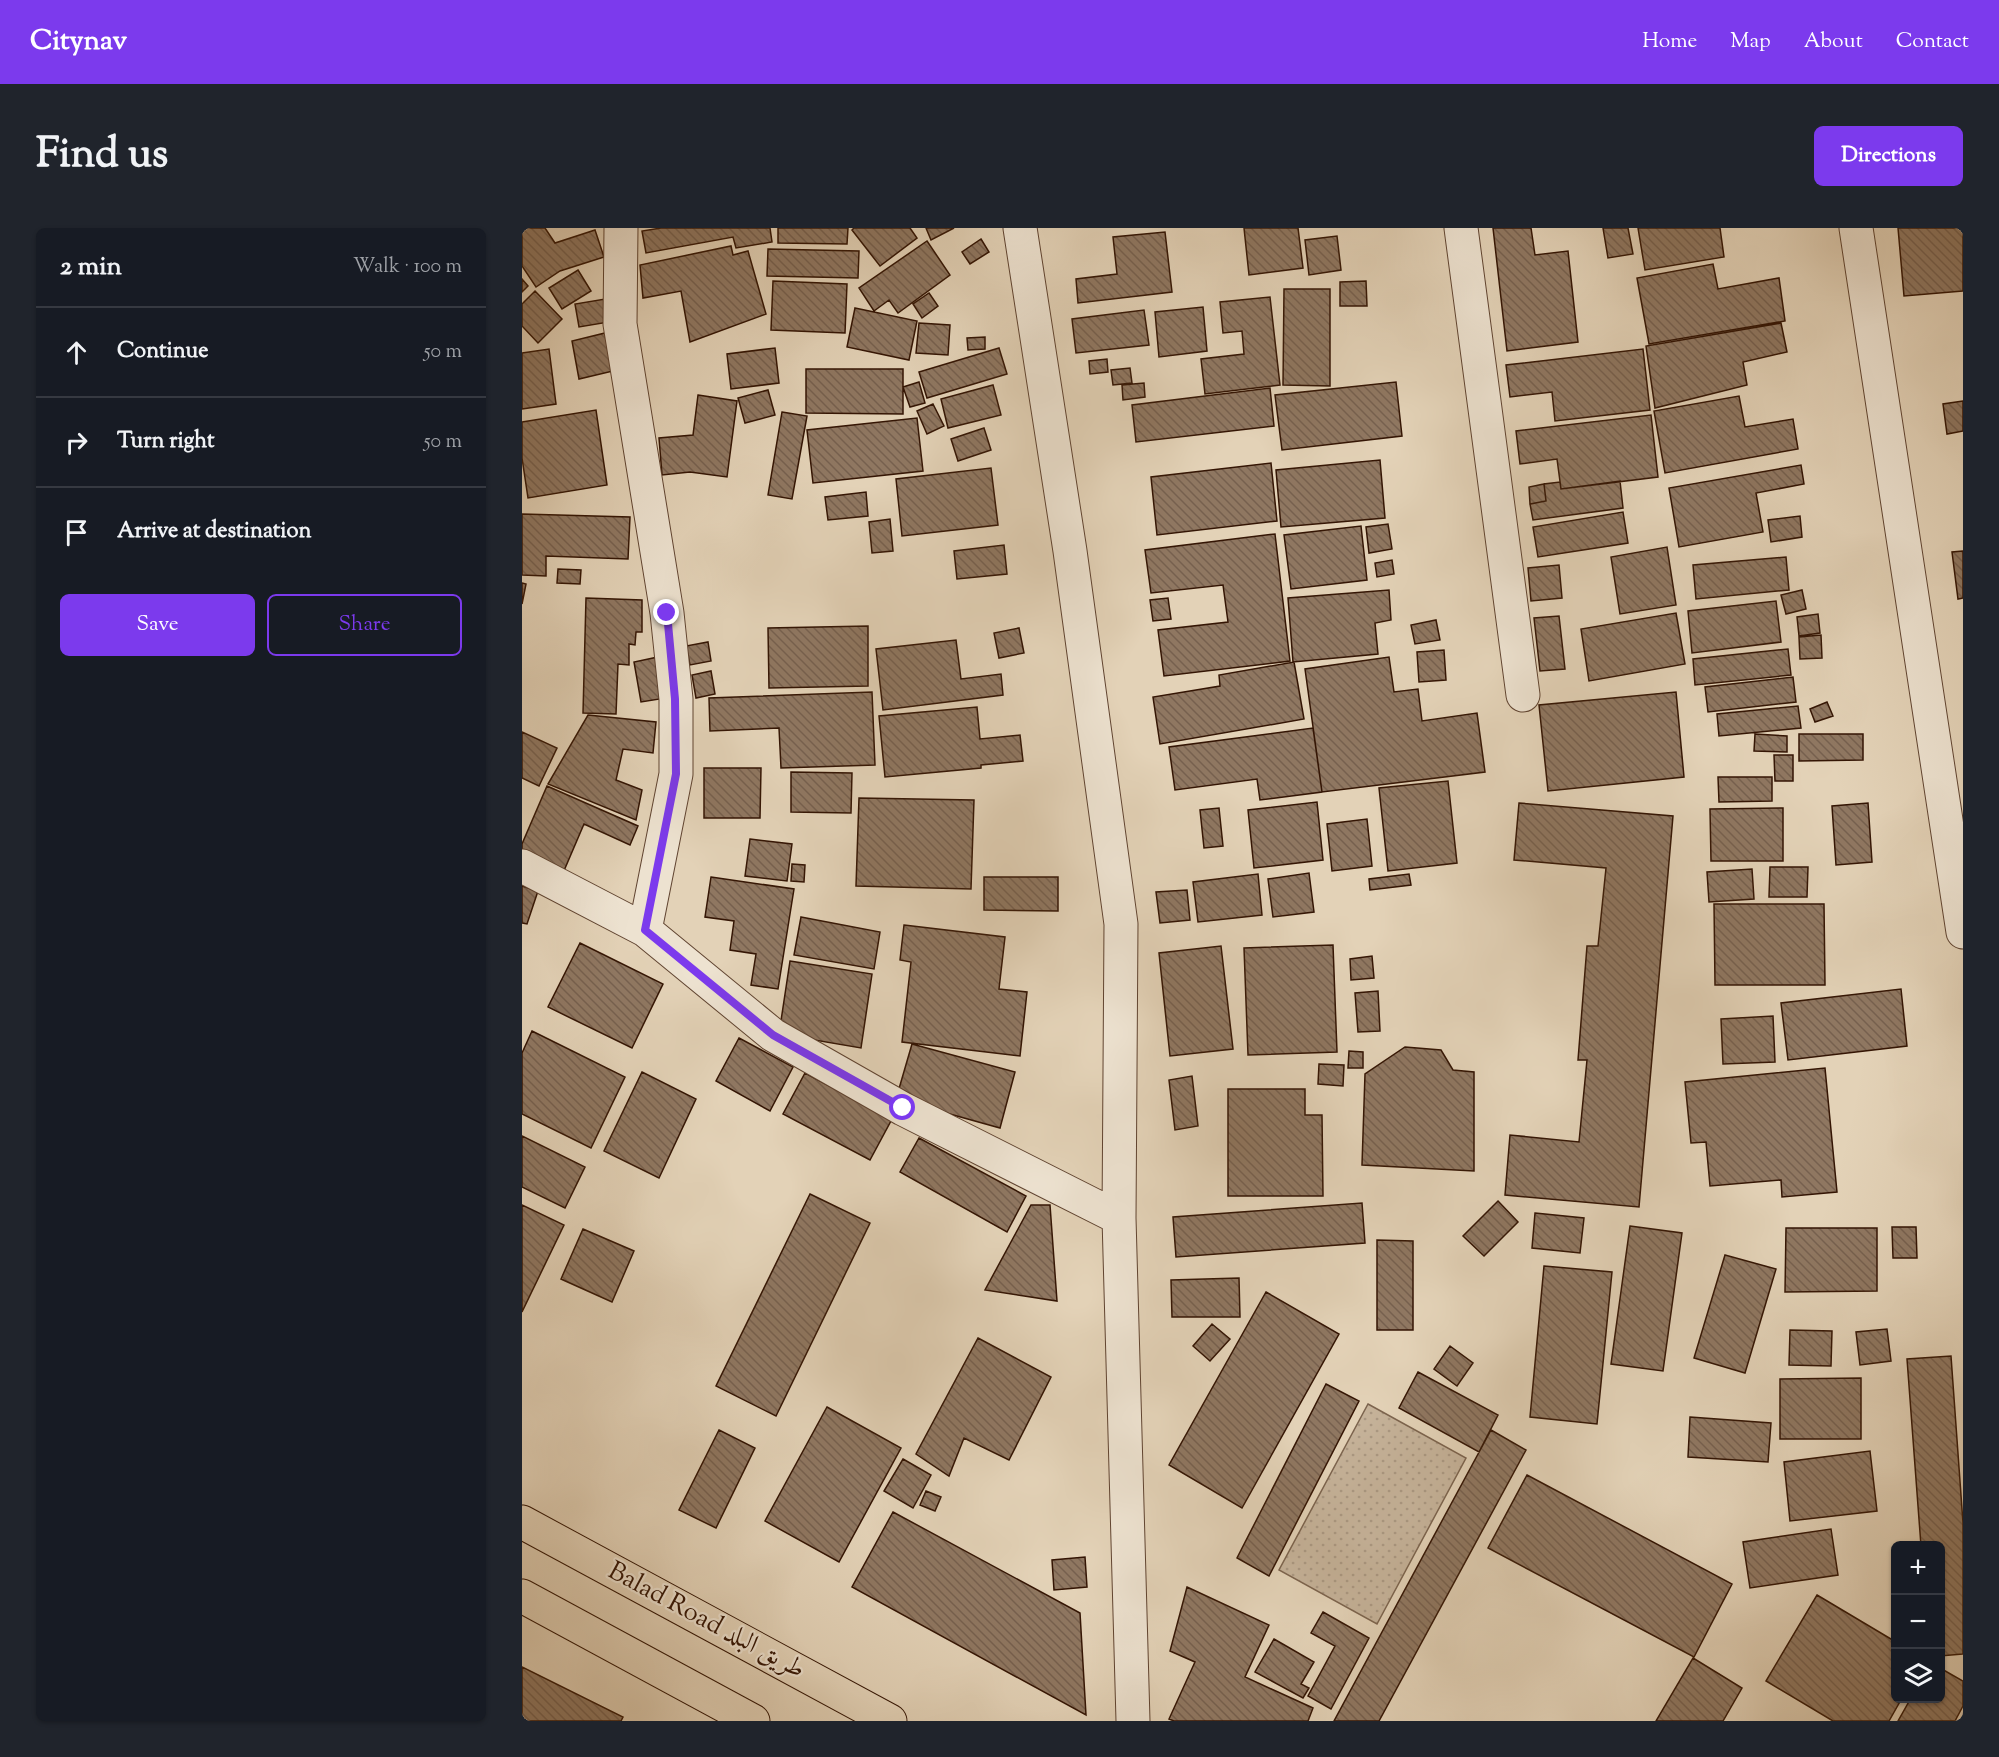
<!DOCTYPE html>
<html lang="en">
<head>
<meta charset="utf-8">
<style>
  :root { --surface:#171b24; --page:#20242c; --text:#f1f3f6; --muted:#9ea1a6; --line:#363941; --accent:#7c3aed }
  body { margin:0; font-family:"Sorts Mill Goudy",Amiri,serif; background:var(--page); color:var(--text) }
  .controls { position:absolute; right:18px; bottom:18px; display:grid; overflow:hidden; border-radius:9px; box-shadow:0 2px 4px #0004 }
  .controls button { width:54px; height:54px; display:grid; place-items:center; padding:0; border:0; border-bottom:2px solid var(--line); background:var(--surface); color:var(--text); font:30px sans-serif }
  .stop { position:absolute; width:18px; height:18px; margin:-14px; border:4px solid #7c3aed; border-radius:50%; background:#fff }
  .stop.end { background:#7c3aed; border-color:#fff; box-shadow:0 2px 6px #0008 }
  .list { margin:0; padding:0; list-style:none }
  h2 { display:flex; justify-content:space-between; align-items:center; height:78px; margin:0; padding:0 24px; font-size:26px }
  h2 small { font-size:20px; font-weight:400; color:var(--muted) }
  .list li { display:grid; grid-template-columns:39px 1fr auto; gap:18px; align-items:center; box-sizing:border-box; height:90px; padding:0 24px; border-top:2px solid var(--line) }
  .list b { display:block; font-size:22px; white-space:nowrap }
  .list em { font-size:20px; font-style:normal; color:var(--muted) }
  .actions { display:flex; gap:12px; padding:18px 24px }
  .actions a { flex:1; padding:14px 0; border:2px solid var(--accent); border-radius:9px; text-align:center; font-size:21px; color:var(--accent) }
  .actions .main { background:var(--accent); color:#fff }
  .icon { flex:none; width:33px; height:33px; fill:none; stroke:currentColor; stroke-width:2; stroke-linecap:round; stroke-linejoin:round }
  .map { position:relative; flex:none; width:1441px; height:1493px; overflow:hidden; border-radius:9px }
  header { display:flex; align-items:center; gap:36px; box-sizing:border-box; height:84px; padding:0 30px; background:var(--accent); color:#fff }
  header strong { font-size:28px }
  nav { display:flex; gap:33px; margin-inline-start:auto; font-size:21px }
  .intro { display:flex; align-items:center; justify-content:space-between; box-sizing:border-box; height:144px; padding:0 36px }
  h1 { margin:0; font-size:42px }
  .button { padding:15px 27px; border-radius:9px; background:var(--accent); color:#fff; font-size:21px; font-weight:700 }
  main { display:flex; gap:36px; padding:0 36px }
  aside { flex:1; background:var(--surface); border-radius:9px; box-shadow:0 2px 4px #0004 }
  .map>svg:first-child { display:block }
</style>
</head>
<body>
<header>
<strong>Citynav</strong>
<nav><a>Home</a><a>Map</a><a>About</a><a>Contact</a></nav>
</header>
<div class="intro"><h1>Find us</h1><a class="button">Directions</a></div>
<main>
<aside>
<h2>2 min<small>Walk · 100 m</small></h2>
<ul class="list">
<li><svg class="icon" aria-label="ahead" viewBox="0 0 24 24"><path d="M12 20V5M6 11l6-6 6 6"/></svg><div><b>Continue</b></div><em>50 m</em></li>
<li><svg class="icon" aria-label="right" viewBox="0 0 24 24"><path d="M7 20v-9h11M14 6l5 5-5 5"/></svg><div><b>Turn right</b></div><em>50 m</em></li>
<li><svg class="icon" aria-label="arrive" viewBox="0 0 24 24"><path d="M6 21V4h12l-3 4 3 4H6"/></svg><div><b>Arrive at destination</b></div></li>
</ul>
<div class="actions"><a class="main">Save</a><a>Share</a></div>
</aside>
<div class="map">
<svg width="1441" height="1493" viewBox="0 0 1441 1493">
  <defs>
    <pattern id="park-dots" width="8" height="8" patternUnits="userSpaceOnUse" patternTransform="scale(1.5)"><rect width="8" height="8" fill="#c5b299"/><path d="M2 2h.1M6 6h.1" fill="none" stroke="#aa9882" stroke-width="1.8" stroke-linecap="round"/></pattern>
    <pattern id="building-back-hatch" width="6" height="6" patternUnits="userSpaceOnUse" patternTransform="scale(1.5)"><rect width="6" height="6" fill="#8f7761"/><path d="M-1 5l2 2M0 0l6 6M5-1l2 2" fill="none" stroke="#76604e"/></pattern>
  </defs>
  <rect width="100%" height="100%" fill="#e3d2b7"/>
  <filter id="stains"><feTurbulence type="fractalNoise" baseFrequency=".00333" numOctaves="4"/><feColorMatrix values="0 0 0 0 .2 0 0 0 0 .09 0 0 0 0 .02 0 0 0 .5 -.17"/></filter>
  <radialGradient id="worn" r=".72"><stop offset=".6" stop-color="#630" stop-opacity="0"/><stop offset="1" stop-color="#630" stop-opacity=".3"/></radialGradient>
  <path fill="url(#park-dots)" stroke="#7c644e" stroke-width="1.5" d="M 846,1176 L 944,1230 L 855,1396 L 757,1342 Z"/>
  <path fill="url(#building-back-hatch)" stroke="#341504" stroke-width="1.5" d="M 0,0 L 23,0 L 33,15 L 73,2 L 82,29 L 38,43 L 14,59 L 0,38 Z
    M 139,0 L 248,0 L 250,14 L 214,20 L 211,9 L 124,25 L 120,3 Z
    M 256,0 L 326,0 L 325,16 L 256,15 Z
    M 332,0 L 388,0 L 395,10 L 358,38 L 330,2 Z
    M 404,0 L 432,0 L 409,12 Z
    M 722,0 L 776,0 L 781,40 L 727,47 Z
    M 971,0 L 1009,0 L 1013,27 L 1046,23 L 1056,114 L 985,123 Z
    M 1081,0 L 1106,0 L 1111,26 L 1086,30 Z
    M 1116,0 L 1198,0 L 1202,29 L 1123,42 Z
    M 1376,0 L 1441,0 L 1441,63 L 1382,68 Z
    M 643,4 L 650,64 L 556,75 L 554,51 L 595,46 L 591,9 Z
    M 815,8 L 819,42 L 787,47 L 783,12 Z
    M 459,11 L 467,24 L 448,36 L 440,24 Z
    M 405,13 L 428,47 L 376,85 L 367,72 L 352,83 L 337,60 Z
    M 209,18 L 211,27 L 226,23 L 244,86 L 168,114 L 159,63 L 121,70 L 118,37 Z
    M 246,21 L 337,23 L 336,50 L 245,48 Z
    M 1191,36 L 1196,61 L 1257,50 L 1263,93 L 1127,116 L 1115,50 Z
    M 56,42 L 69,63 L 40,81 L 27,60 Z
    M 0,51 L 6,58 L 0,64 Z
    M 251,53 L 325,56 L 323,105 L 249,102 Z
    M 844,53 L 845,78 L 818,78 L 818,54 Z
    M 762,61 L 808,61 L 808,158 L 761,157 Z
    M 13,63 L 40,91 L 16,115 L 0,98 L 0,76 Z
    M 407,65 L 416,78 L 400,90 L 391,76 Z
    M 748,69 L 758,157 L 683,166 L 679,131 L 722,126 L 720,103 L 701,105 L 698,74 Z
    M 83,71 L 87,94 L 57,99 L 53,76 Z
    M 681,79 L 685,123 L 637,129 L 633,84 Z
    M 333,80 L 395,93 L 387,132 L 325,119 Z
    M 622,82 L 627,117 L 554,125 L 550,91 Z
    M 397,95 L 428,97 L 426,127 L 394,125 Z
    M 1259,95 L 1265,124 L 1221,134 L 1225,157 L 1133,180 L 1124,118 Z
    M 83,105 L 91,143 L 57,151 L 50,113 Z
    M 463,109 L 463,121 L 446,122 L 445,110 Z
    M 253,120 L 257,155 L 209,161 L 205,126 Z
    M 477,120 L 485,146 L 405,170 L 397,144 Z
    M 27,121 L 34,176 L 0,181 L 0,125 Z
    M 1121,121 L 1128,182 L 1033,193 L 1030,164 L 988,169 L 984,137 Z
    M 585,131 L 586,144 L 568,146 L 567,133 Z
    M 608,140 L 610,155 L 591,157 L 589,142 Z
    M 284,141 L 381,141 L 381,186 L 284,185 Z
    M 397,154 L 403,175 L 388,179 L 381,159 Z
    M 874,154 L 880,208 L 760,222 L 753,167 Z
    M 622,155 L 623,169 L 601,172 L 600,157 Z
    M 471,157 L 479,187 L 426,200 L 419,171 Z
    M 748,160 L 752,198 L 614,214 L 610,177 Z
    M 246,162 L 253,187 L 223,195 L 216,170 Z
    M 176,167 L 215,173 L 205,249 L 168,244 L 140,247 L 137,210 L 171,207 Z
    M 1217,168 L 1223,199 L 1271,191 L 1276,221 L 1143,245 L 1132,183 Z
    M 1441,173 L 1441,203 L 1425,206 L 1421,176 Z
    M 411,176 L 422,198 L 405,206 L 395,183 Z
    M 74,182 L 85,257 L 6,270 L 0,230 L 0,194 Z
    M 260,184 L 285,188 L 270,271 L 246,267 Z
    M 1129,187 L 1136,249 L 1039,261 L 1035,231 L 998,236 L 994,203 Z
    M 395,190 L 401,243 L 291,255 L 285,202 Z
    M 462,200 L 469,222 L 436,233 L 429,211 Z
    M 858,232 L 863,290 L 759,299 L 754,242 Z
    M 749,235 L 755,293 L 635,307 L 629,249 Z
    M 1279,237 L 1282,256 L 1234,265 L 1241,304 L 1157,319 L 1147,260 Z
    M 469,240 L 476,297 L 380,308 L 374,251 Z
    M 1098,253 L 1101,280 L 1011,292 L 1008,276 L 1024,273 L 1022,256 L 1038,254 L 1039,261 Z
    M 1022,256 L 1024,273 L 1008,276 L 1007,259 Z
    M 344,264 L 346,288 L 306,292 L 303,269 Z
    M 1101,284 L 1106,315 L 1016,329 L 1011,299 Z
    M 0,286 L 108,289 L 106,331 L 24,328 L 24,348 L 0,347 Z
    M 1278,288 L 1280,309 L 1249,314 L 1246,292 Z
    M 368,291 L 371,323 L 350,325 L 347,294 Z
    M 866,296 L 870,321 L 847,325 L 844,299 Z
    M 839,298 L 845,352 L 769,361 L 762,307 Z
    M 753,306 L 768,433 L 642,448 L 636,402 L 706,394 L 701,357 L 629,365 L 623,322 Z
    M 482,317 L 485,346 L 435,351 L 432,323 Z
    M 1145,319 L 1154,377 L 1098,386 L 1089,329 Z
    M 1441,323 L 1441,370 L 1436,371 L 1430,324 Z
    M 1264,329 L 1267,362 L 1174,371 L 1171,337 Z
    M 870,332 L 872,346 L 855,349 L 853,335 Z
    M 1037,337 L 1040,370 L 1009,373 L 1006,340 Z
    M 36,341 L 59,342 L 58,356 L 35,355 Z
    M 0,355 L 4,356 L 0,376 Z
    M 867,362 L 869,392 L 853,395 L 856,426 L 771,434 L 766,370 Z
    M 1280,362 L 1284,381 L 1264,386 L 1259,367 Z
    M 64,370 L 120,372 L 120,404 L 114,404 L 113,417 L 107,416 L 107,437 L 96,436 L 94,486 L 61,485 Z
    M 646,370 L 649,391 L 631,393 L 628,372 Z
    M 1254,373 L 1259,414 L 1170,425 L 1166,383 Z
    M 1154,385 L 1163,436 L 1067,453 L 1059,401 Z
    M 1296,386 L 1298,405 L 1277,408 L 1275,389 Z
    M 1037,388 L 1043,441 L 1018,443 L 1012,390 Z
    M 914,392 L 918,412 L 893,416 L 889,397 Z
    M 346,398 L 346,458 L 247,460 L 246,400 Z
    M 497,400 L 502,425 L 477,430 L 472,405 Z
    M 1299,407 L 1300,430 L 1278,431 L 1277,409 Z
    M 434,412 L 439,451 L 479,446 L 481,467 L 361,482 L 354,421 Z
    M 186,414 L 189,433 L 168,437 L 164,418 Z
    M 1266,421 L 1269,447 L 1173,457 L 1171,431 Z
    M 922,422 L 924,452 L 897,454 L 895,424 Z
    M 136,429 L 144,470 L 119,474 L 112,434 Z
    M 867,429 L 872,464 L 896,461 L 900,493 L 955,485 L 963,544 L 800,564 L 783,441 Z
    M 772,434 L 782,491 L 638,516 L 631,469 L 698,458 L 697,447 Z
    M 189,443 L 193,466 L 174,470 L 170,447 Z
    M 1271,449 L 1274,474 L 1186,484 L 1183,459 Z
    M 350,464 L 353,537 L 259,540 L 257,500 L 188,503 L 187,470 Z
    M 1154,464 L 1162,549 L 1026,563 L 1017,477 Z
    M 1305,474 L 1311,488 L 1293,494 L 1288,481 Z
    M 1276,478 L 1279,500 L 1197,508 L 1195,486 Z
    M 455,479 L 458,511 L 498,507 L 501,533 L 459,537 L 459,540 L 363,549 L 357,488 Z
    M 66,487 L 134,494 L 131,525 L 101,521 L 94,552 L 120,562 L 114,592 L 26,556 Z
    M 791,500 L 800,564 L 738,572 L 735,551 L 653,562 L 647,519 Z
    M 0,504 L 35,520 L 17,558 L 0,550 Z
    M 1233,506 L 1265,508 L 1265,524 L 1232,523 Z
    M 1277,506 L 1341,506 L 1341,532 L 1277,533 Z
    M 1252,527 L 1271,527 L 1271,553 L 1253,553 Z
    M 182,540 L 239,540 L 238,590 L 182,590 Z
    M 269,544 L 330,545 L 329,585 L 269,584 Z
    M 1196,549 L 1250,549 L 1250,573 L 1197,574 Z
    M 926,553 L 935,635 L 866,643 L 857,560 Z
    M 25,558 L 116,598 L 108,617 L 62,596 L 41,645 L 0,628 L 0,616 Z
    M 337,570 L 452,572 L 449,661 L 334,658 Z
    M 795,574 L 801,632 L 732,640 L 726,582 Z
    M 997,575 L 1151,588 L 1117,979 L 983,967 L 988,907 L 1057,914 L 1065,832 L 1056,832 L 1065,718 L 1076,718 L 1084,640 L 992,632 Z
    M 1346,575 L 1350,634 L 1314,637 L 1310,578 Z
    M 697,580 L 701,618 L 682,620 L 678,582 Z
    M 1261,580 L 1261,633 L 1189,633 L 1188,581 Z
    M 845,591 L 850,638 L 810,643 L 805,596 Z
    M 228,611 L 270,616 L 265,653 L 223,648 Z
    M 270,636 L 283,637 L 282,654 L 269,653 Z
    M 1248,639 L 1286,639 L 1285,669 L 1247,669 Z
    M 1230,641 L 1232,671 L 1187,674 L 1185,644 Z
    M 787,645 L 792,684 L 751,689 L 746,651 Z
    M 736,646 L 740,687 L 676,694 L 671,654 Z
    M 887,646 L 889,657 L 848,662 L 847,651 Z
    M 189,649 L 272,661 L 256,761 L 229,757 L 234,726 L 208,722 L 212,693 L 183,689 Z
    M 462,649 L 536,649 L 536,683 L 462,682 Z
    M 0,658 L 16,663 L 5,696 L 0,695 Z
    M 665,662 L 668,692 L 638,695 L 634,664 Z
    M 1192,676 L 1302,676 L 1303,757 L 1193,757 Z
    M 279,689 L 358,704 L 352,741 L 272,727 Z
    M 382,697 L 483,709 L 477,761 L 505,764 L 498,828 L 380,814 L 389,734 L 378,732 Z
    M 58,715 L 141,756 L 110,820 L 26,779 Z
    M 811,717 L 815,824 L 726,827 L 722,720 Z
    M 699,718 L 711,821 L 648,828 L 637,725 Z
    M 850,728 L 852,750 L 829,752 L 828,731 Z
    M 268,733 L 350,746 L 339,820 L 257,806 Z
    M 1379,761 L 1385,818 L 1266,832 L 1259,775 Z
    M 856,763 L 858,803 L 836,804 L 833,765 Z
    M 1251,788 L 1253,834 L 1201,836 L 1199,791 Z
    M 10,803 L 103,849 L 69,920 L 0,886 L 0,825 Z
    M 217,810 L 271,839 L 248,883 L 194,853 Z
    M 390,816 L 493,844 L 478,900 L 374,871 Z
    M 883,819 L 919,822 L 931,842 L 952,844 L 952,943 L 840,937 L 843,846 Z
    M 827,823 L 841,824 L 841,840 L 826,840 Z
    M 797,836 L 822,837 L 821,858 L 796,856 Z
    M 1303,840 L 1315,964 L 1260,969 L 1259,952 L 1188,958 L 1184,914 L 1169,915 L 1163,854 Z
    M 120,844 L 174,871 L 137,950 L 82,923 Z
    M 283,845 L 370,891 L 348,932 L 261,886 Z
    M 670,848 L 676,898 L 653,902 L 647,852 Z
    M 706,861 L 783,861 L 783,887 L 800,887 L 801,968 L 706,968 Z
    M 0,908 L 63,939 L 43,980 L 0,959 Z
    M 397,910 L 504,968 L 485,1004 L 378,944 Z
    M 288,966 L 348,995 L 254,1188 L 194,1158 Z
    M 976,973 L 996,994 L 962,1028 L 941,1008 Z
    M 840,975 L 843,1015 L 654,1029 L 651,989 Z
    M 0,977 L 42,997 L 0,1084 Z
    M 509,977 L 528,977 L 535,1073 L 463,1062 Z
    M 1013,985 L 1062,990 L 1058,1025 L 1010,1020 Z
    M 1108,998 L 1160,1005 L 1141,1143 L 1089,1136 Z
    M 1370,999 L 1394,999 L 1395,1030 L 1371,1030 Z
    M 1264,1000 L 1355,1000 L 1355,1063 L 1263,1064 Z
    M 61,1001 L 112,1023 L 90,1074 L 39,1051 Z
    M 855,1012 L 891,1013 L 891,1102 L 855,1102 Z
    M 1203,1027 L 1254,1041 L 1223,1145 L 1172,1130 Z
    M 1022,1038 L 1090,1044 L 1075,1196 L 1008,1189 Z
    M 717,1050 L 718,1089 L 650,1089 L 649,1052 Z
    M 744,1064 L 817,1106 L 720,1280 L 647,1237 Z
    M 690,1096 L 708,1111 L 688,1133 L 671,1118 Z
    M 1365,1101 L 1369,1133 L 1338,1137 L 1334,1104 Z
    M 1268,1102 L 1310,1103 L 1309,1138 L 1267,1137 Z
    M 456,1110 L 529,1149 L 487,1232 L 442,1210 L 427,1248 L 394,1226 Z
    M 928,1118 L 951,1135 L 935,1158 L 912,1141 Z
    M 1429,1128 L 1441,1295 L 1441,1426 L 1418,1428 L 1418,1318 L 1399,1318 L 1385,1131 Z
    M 896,1144 L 976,1187 L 957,1224 L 877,1180 Z
    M 1339,1150 L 1339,1211 L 1258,1211 L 1258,1151 Z
    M 804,1156 L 837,1173 L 747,1348 L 715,1330 Z
    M 305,1179 L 379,1220 L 317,1334 L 243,1293 Z
    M 1168,1189 L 1249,1195 L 1246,1234 L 1166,1229 Z
    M 197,1202 L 233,1220 L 194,1300 L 157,1282 Z
    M 969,1202 L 1004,1222 L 857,1493 L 812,1493 Z
    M 1348,1223 L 1355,1283 L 1268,1293 L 1262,1234 Z
    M 381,1231 L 409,1247 L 391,1280 L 362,1263 Z
    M 1005,1247 L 1210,1356 L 1172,1429 L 966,1320 Z
    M 404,1263 L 419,1269 L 413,1283 L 398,1277 Z
    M 371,1284 L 558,1385 L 564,1487 L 330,1359 Z
    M 1309,1301 L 1316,1347 L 1228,1360 L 1221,1314 Z
    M 563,1329 L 565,1359 L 532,1362 L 530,1332 Z
    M 665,1359 L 747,1397 L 723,1449 L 791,1480 L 786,1493 L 652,1493 L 647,1491 L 673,1434 L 648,1423 Z
    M 1295,1367 L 1374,1414 L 1374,1470 L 1380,1470 L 1367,1493 L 1311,1493 L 1244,1453 Z
    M 801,1384 L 847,1410 L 809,1481 L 786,1468 L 813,1418 L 789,1405 Z
    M 752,1411 L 792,1434 L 779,1456 L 787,1460 L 781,1470 L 733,1444 Z
    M 1171,1430 L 1220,1460 L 1201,1493 L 1134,1493 Z
    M 0,1439 L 101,1489 L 99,1493 L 0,1493 Z
    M 1418,1440 L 1441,1453 L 1441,1478 L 1433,1493 L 1376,1493 L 1389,1470 L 1418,1470 Z"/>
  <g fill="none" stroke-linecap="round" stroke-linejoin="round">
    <defs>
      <path id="minor" d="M 99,0 L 98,96 L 145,385 L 154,471 L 154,546 L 123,702
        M 498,0 L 548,323 L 599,696 L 597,990 L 611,1493
        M 939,0 L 1001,467
        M 1334,0 L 1441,704
        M 0,638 L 123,702 L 251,807 L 381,881 L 597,990"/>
      <path id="highway" d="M 0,1294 L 368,1493
        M 0,1368 L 231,1493"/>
    </defs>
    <use href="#minor" stroke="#604431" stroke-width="35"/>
    <use href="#highway" stroke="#341504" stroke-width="35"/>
    <use href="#minor" stroke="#ede2d0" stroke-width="33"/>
    <use href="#highway" stroke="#e3d2b7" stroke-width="33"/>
  </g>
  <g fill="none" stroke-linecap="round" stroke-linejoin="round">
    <path stroke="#7c3aed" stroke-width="8" d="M 145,385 L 153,471 L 154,546 L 123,702 L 251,807 L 381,880"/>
  </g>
  <g text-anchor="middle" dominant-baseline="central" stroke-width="4.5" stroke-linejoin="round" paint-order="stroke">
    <g font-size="26" fill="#341504" stroke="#ede2d0">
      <text transform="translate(184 1393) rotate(28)">Balad Road طريق البلد</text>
    </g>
  </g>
  <rect width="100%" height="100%" filter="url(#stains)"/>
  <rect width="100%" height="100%" fill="url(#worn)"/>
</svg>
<div class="controls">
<button>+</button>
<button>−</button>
<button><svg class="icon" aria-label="layers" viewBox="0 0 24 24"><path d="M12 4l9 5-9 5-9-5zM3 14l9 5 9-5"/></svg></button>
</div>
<div class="stop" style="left:381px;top:880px"></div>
<div class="stop end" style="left:145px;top:385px"></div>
</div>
</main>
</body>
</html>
